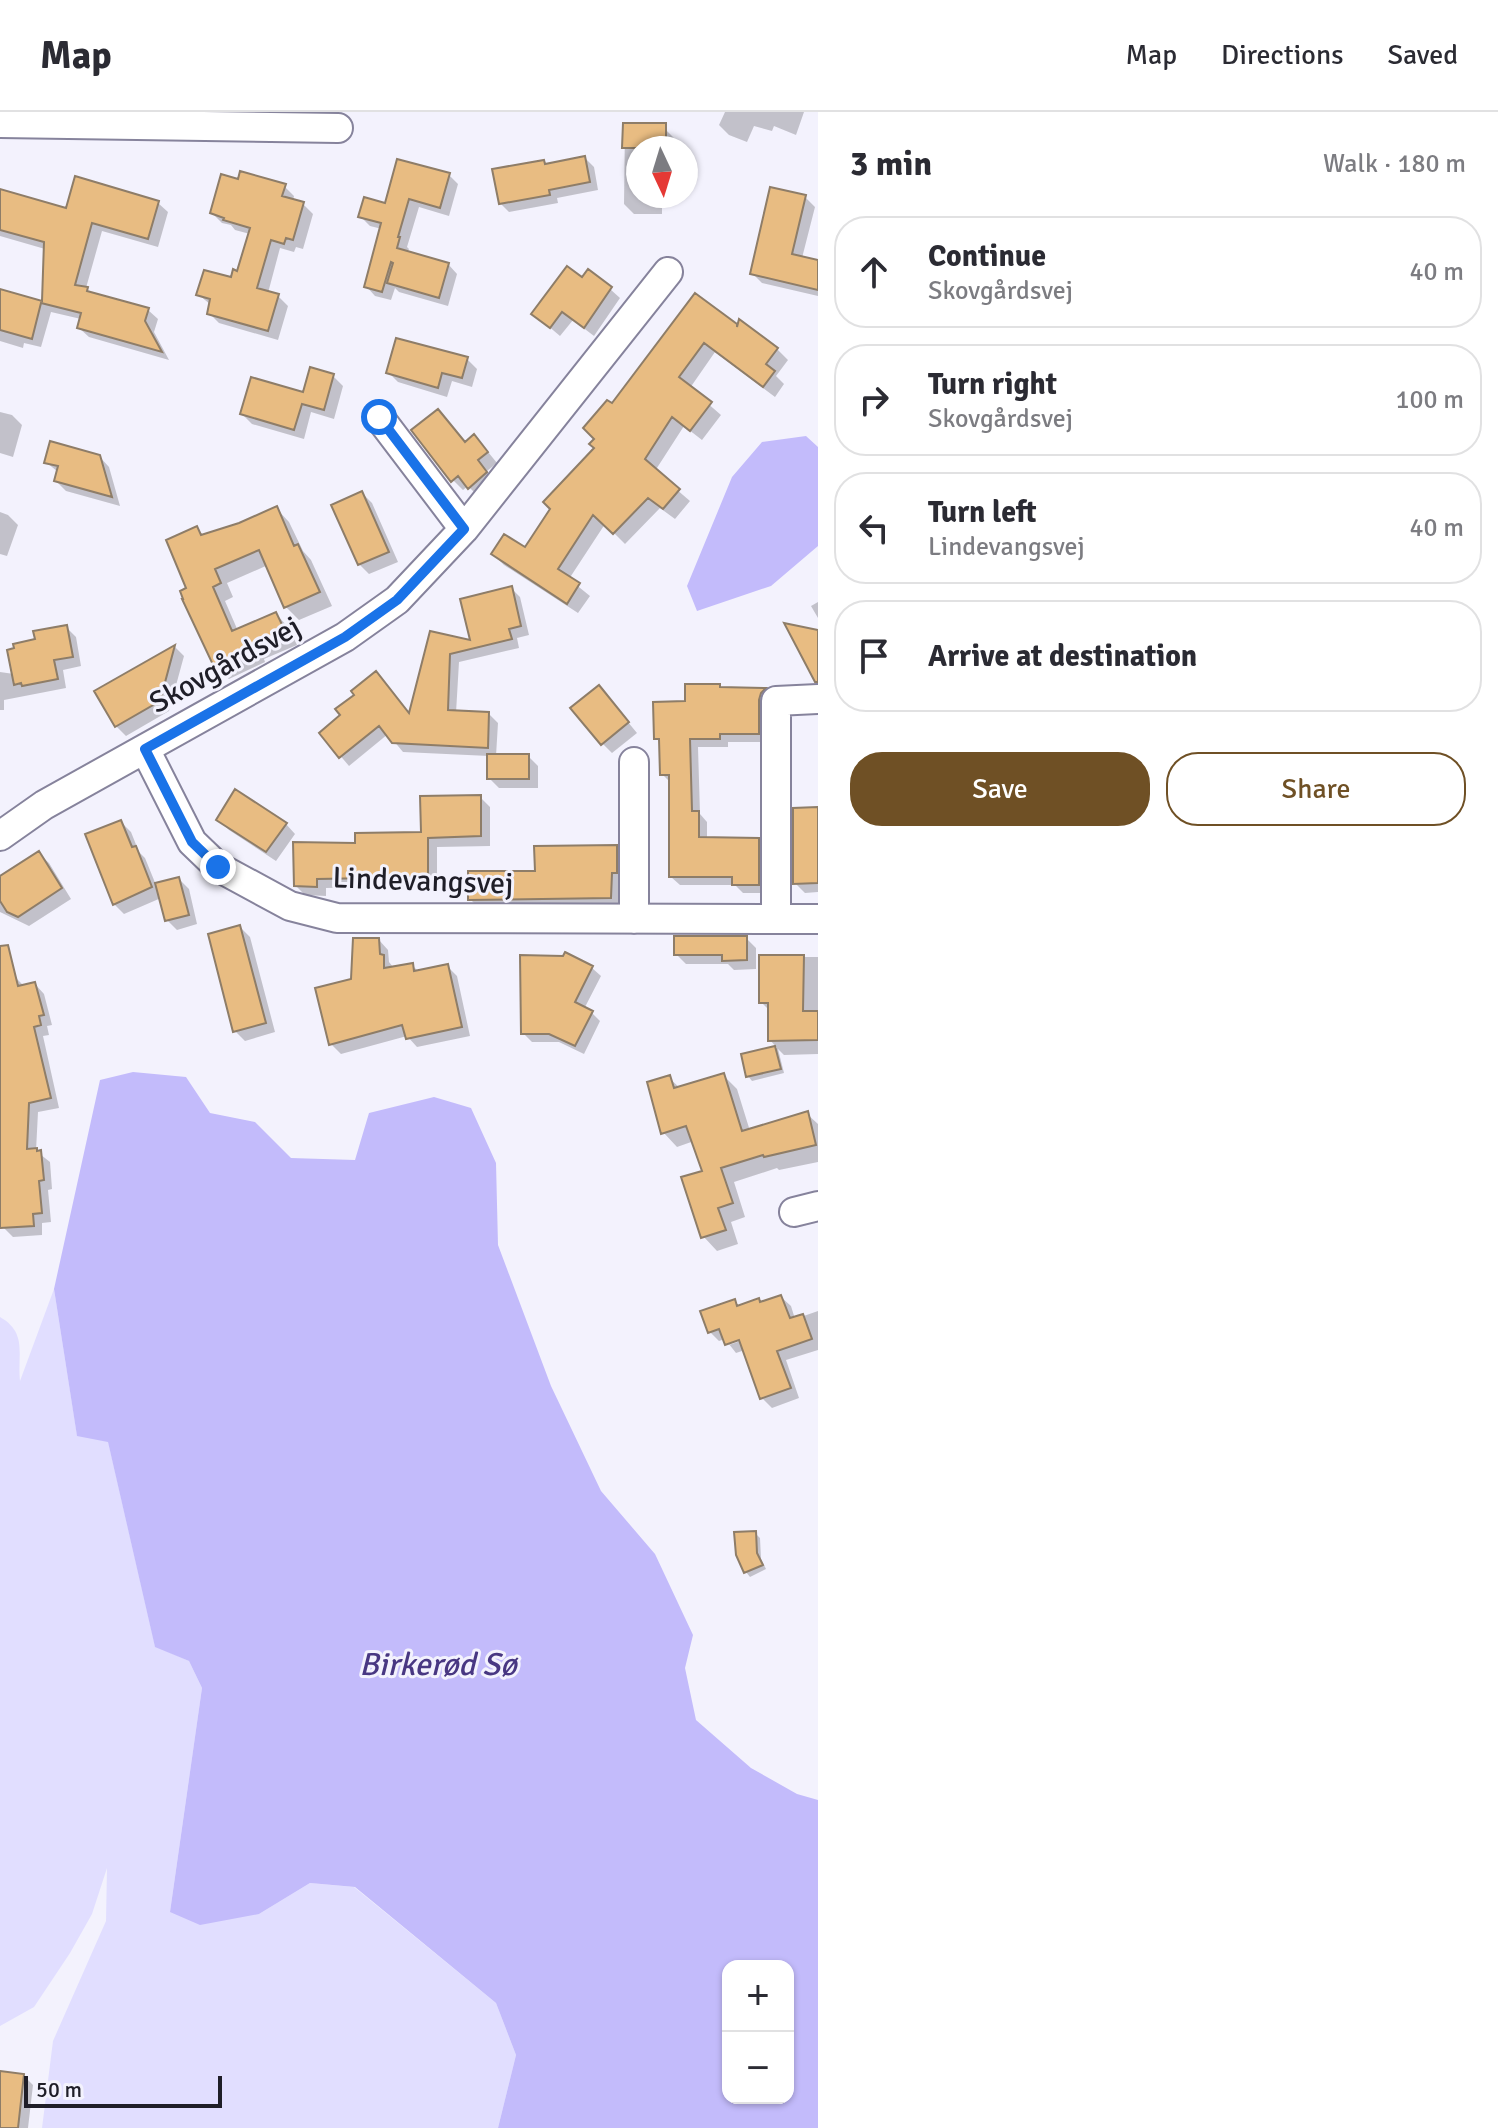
<!DOCTYPE html>
<html lang="en">
<head>
<meta charset="utf-8">
<style>
  :root { --surface:#fff; --page:#f2f2f3; --text:#2b2b33; --muted:#7c7c81; --line:#e1e1e2; --accent:#6f5025 }
  body { margin:0; font-family:Signika,sans-serif; background:var(--page); color:var(--text) }
  .controls { position:absolute; right:24px; bottom:24px; display:grid; overflow:hidden; border-radius:16px; box-shadow:0 2px 6px #0004 }
  .controls button { width:72px; height:72px; display:grid; place-items:center; padding:0; border:0; border-bottom:2px solid var(--line); background:var(--surface); color:var(--text); font:40px sans-serif }
  .compass { position:absolute; left:626px; top:24px; width:72px; height:72px; border-radius:50%; background:var(--surface); box-shadow:0 2px 6px #0004; rotate:176deg }
  .scale { position:absolute; left:24px; bottom:20px; width:198px; box-sizing:border-box; padding-left:8px; border:4px solid #1f1e28; border-top:0; font-size:22px; line-height:28px; white-space:nowrap; color:#1f1e28; -webkit-text-stroke:6px #f3f2fd; paint-order:stroke }
  .stop { position:absolute; width:24px; height:24px; margin:-18px; border:6px solid #1a73e8; border-radius:50%; background:#fff }
  .stop.end { background:#1a73e8; border-color:#fff; box-shadow:0 2px 8px #0008 }
  .list { margin:0; padding:0; list-style:none }
  h2 { display:flex; justify-content:space-between; align-items:center; height:104px; margin:0; padding:0 32px; font-size:34px }
  h2 small { font-size:26px; font-weight:400; color:var(--muted) }
  .list li { display:grid; grid-template-columns:52px 1fr auto; gap:24px; align-items:center; box-sizing:border-box; height:112px; margin:0 16px 16px; padding:0 16px; border:2px solid var(--line); border-radius:32px }
  .list b { display:block; font-size:30px; white-space:nowrap }
  .list p { margin:0; font-size:26px; white-space:nowrap; color:var(--muted) }
  .list em { font-size:26px; font-style:normal; color:var(--muted) }
  .actions { display:flex; gap:16px; padding:24px 32px }
  .actions a { flex:1; padding:18px 0; border:2px solid var(--accent); border-radius:32px; text-align:center; font-size:28px; color:var(--accent) }
  .actions .main { background:var(--accent); color:#fff }
  .icon { flex:none; width:44px; height:44px; fill:none; stroke:currentColor; stroke-width:2; stroke-linecap:round; stroke-linejoin:round }
  .map { position:relative; flex:none; width:818px; height:2016px; overflow:hidden }
  header { display:flex; align-items:center; gap:48px; box-sizing:border-box; height:112px; padding:0 40px; background:var(--surface); border-bottom:2px solid var(--line) }
  header strong { font-size:38px }
  nav { display:flex; gap:44px; margin-inline-start:auto; font-size:28px }
  main { display:flex }
  aside { flex:1; background:var(--surface) }
  .map>svg:first-child { display:block }
</style>
</head>
<body>
<header>
<strong>Map</strong>
<nav><a>Map</a><a>Directions</a><a>Saved</a></nav>
</header>
<main>
<div class="map">
<svg width="818" height="2016" viewBox="0 0 818 2016">
  <rect width="100%" height="100%" fill="#f3f2fd"/>
  <path fill="#e1deff" d="M 54,1177 L 77,1323 L 108,1329 L 155,1534 L 189,1549 L 202,1576 L 170,1800 L 259,1802 L 310,1771 L 354,1775 L 496,1891 L 516,1943 L 498,2016 L 42,2016 L 53,1929 L 106,1809 L 107,1756 L 92,1802 L 70,1841 L 34,1895 L 0,1914 L 0,1205 C 28,1221 17,1243 20,1269 Z"/>
  <path fill="#c3bbfb" fill-rule="evenodd" d="M 806,324 L 818,335 L 818,434 L 771,474 L 697,499 L 687,474 L 732,365 L 762,330 Z
    M 133,960 L 186,965 L 210,1001 L 255,1010 L 291,1046 L 355,1048 L 369,1001 L 434,985 L 471,996 L 496,1051 L 498,1133 L 551,1274 L 601,1379 L 655,1442 L 693,1523 L 685,1556 L 696,1608 L 751,1656 L 797,1682 L 818,1688 L 818,2016 L 498,2016 L 516,1943 L 496,1891 L 355,1775 L 310,1771 L 259,1802 L 200,1813 L 170,1800 L 202,1576 L 189,1549 L 155,1535 L 108,1330 L 77,1324 L 54,1177 L 100,968 ZM 728,1854 L 788,1854 L 788,1986 L 728,1986 Z"/>
  <path fill="#0003" fill-rule="evenodd" d="M 725,0 L 804,0 L 796,23 L 774,14 L 772,19 L 754,14 L 747,30 L 729,23 L 719,13 Z
    M 625,13 L 665,17 L 675,27 L 675,36 L 638,36 L 638,84 L 662,84 L 662,102 L 634,102 L 624,92 Z
    M 585,46 L 594,55 L 598,78 L 557,86 L 558,91 L 509,100 L 500,91 L 543,50 L 547,53 Z
    M 449,63 L 458,72 L 449,104 L 419,95 L 407,135 L 409,137 L 407,141 L 448,152 L 457,162 L 448,194 L 399,180 L 395,176 L 391,188 L 375,184 L 366,174 L 382,117 L 370,114 L 360,104 Z
    M 284,74 L 294,84 L 293,89 L 303,92 L 313,102 L 303,137 L 296,135 L 294,140 L 280,136 L 268,181 L 278,184 L 288,194 L 278,228 L 219,211 L 209,201 L 211,193 L 199,183 L 232,168 L 239,161 L 250,122 L 235,118 L 231,113 L 222,111 L 212,101 Z
    M 0,79 L 67,98 L 158,91 L 168,100 L 158,135 L 102,119 L 86,176 L 92,182 L 148,198 L 158,207 L 154,220 L 169,248 L 89,225 L 79,216 L 81,207 L 51,200 L 41,235 L 24,231 L 23,236 L 0,229 L 0,179 L 43,192 L 45,137 L 0,124 Z
    M 805,85 L 815,95 L 802,146 L 818,150 L 818,184 L 762,171 L 752,161 Z
    M 582,168 L 610,177 L 620,186 L 594,224 L 573,208 L 560,224 L 534,202 Z
    M 695,184 L 739,217 L 777,237 L 788,248 L 776,264 L 784,272 L 775,285 L 715,240 L 690,276 L 721,303 L 702,328 L 684,314 L 655,359 L 690,389 L 675,407 L 660,396 L 625,432 L 605,412 L 569,467 L 590,484 L 578,501 L 504,453 L 493,442 L 525,438 L 596,336 L 612,294 Z
    M 467,247 L 477,257 L 472,275 L 452,269 L 447,285 L 398,270 L 388,260 Z
    M 333,264 L 343,274 L 334,307 L 311,300 L 304,327 L 252,312 L 242,302 L 304,283 Z
    M 438,299 L 466,332 L 484,335 L 497,351 L 487,359 L 496,371 L 480,386 L 468,374 L 463,378 L 453,368 Z
    M 0,300 L 12,303 L 22,313 L 13,345 L 0,341 Z
    M 99,344 L 109,355 L 120,394 L 66,379 L 56,369 L 58,360 L 46,350 Z
    M 362,381 L 372,391 L 398,450 L 369,462 L 359,452 Z
    M 276,396 L 289,410 L 303,439 L 311,448 L 332,494 L 299,508 L 286,495 L 268,453 L 227,471 L 233,485 L 225,489 L 238,519 L 276,502 L 289,516 L 297,533 L 264,547 L 265,550 L 229,567 L 215,554 L 189,477 L 196,416 L 204,424 L 240,412 Z
    M 0,400 L 8,403 L 18,413 L 7,444 L 0,442 Z
    M 511,476 L 520,485 L 529,523 L 517,526 L 519,536 L 459,550 L 456,601 L 489,602 L 498,611 L 496,644 L 528,644 L 538,654 L 538,676 L 499,676 L 489,666 L 489,644 L 403,640 L 388,622 L 349,654 L 321,621 L 410,603 L 432,522 L 472,531 Z
    M 818,490 L 818,506 L 811,494 Z
    M 66,515 L 76,525 L 81,554 L 63,558 L 66,576 L 4,588 L 4,598 L 0,598 L 0,560 L 14,562 L 37,529 Z
    M 175,535 L 184,544 L 169,599 L 126,624 L 116,614 L 97,580 Z
    M 722,577 L 765,578 L 773,586 L 767,630 L 728,630 L 728,635 L 698,635 L 700,702 L 707,710 L 707,727 L 758,728 L 767,737 L 767,781 L 743,781 L 735,773 L 680,773 L 671,765 L 671,671 L 662,662 L 661,631 L 656,626 L 687,591 Z
    M 608,586 L 637,621 L 612,641 L 602,631 Z
    M 480,685 L 490,695 L 490,734 L 437,735 L 437,774 L 326,776 L 326,784 L 305,783 L 296,774 L 357,733 L 423,722 Z
    M 818,697 L 818,780 L 805,781 L 795,771 Z
    M 219,708 L 286,712 L 295,722 L 276,749 L 229,718 Z
    M 121,710 L 131,720 L 139,740 L 145,746 L 156,773 L 179,767 L 189,777 L 197,812 L 177,818 L 167,808 L 161,786 L 124,802 L 114,792 Z
    M 616,735 L 626,745 L 621,795 L 480,797 L 470,787 L 537,761 Z
    M 39,742 L 49,751 L 71,787 L 29,814 L 0,800 L 0,767 Z
    M 240,815 L 250,825 L 275,920 L 245,929 L 235,919 Z
    M 746,826 L 756,836 L 756,857 L 734,858 L 728,852 L 686,852 L 676,842 Z
    M 379,828 L 388,838 L 389,850 L 393,855 L 412,853 L 419,860 L 447,854 L 457,864 L 470,924 L 417,935 L 407,924 L 341,942 L 331,932 L 353,868 Z
    M 761,845 L 818,845 L 818,942 L 784,943 L 778,937 L 784,961 L 752,969 L 748,964 L 743,943 L 777,936 L 770,928 L 770,899 L 761,890 Z
    M 592,856 L 601,864 L 584,897 L 592,901 L 600,909 L 584,942 L 559,930 L 532,930 L 523,921 Z
    M 15,865 L 24,874 L 35,872 L 44,882 L 52,913 L 47,914 L 49,923 L 43,924 L 59,996 L 38,1000 L 36,1039 L 50,1050 L 52,1077 L 48,1078 L 51,1110 L 42,1111 L 42,1123 L 13,1125 L 3,1115 L 0,1083 L 0,868 Z
    M 723,963 L 737,977 L 750,1019 L 807,1002 L 818,1012 L 818,1050 L 779,1058 L 777,1056 L 734,1070 L 745,1105 L 731,1110 L 738,1132 L 717,1139 L 703,1124 L 704,1060 L 694,1029 L 677,1035 L 663,1020 L 669,966 L 680,976 Z
    M 781,1185 L 791,1194 L 795,1207 L 818,1199 L 818,1238 L 786,1248 L 799,1286 L 772,1296 L 762,1286 L 745,1238 L 736,1241 L 725,1227 L 719,1229 L 710,1220 L 734,1189 L 740,1195 L 761,1192 ZM 749,1226 L 729,1233 L 729,1229 Z
    M 755,1421 L 760,1426 L 761,1447 L 766,1457 L 750,1465 L 746,1460 L 738,1444 Z
    M 23,1963 L 33,1973 L 28,2016 L 0,2016 L 0,1976 Z"/>
  <path fill="#e8bc82" stroke="#8e7d68" stroke-width="2" d="M 623,11 L 666,11 L 666,36 L 622,36 Z
    M 585,44 L 590,70 L 549,78 L 550,83 L 499,92 L 492,57 L 544,48 L 545,52 Z
    M 397,47 L 450,61 L 440,96 L 409,87 L 398,125 L 400,125 L 397,136 L 449,151 L 439,186 L 387,171 L 393,151 L 391,150 L 382,180 L 364,175 L 381,111 L 358,105 L 364,85 L 385,91 Z
    M 240,59 L 286,72 L 282,84 L 304,90 L 293,128 L 286,126 L 284,132 L 271,128 L 257,176 L 279,182 L 268,219 L 207,202 L 210,187 L 196,183 L 204,158 L 231,165 L 233,157 L 237,159 L 250,116 L 223,108 L 224,106 L 210,101 L 221,62 L 238,67 Z
    M 75,64 L 159,89 L 148,127 L 92,111 L 75,173 L 88,175 L 87,179 L 149,196 L 145,209 L 162,240 L 77,216 L 81,201 L 41,191 L 32,227 L 0,218 L 0,177 L 42,189 L 44,130 L 0,118 L 0,77 L 66,96 Z
    M 770,75 L 806,83 L 792,142 L 818,148 L 818,178 L 750,162 Z
    M 567,154 L 582,165 L 588,157 L 612,175 L 584,216 L 562,200 L 550,216 L 531,202 Z
    M 695,181 L 737,212 L 737,215 L 739,207 L 778,236 L 766,252 L 775,259 L 763,275 L 704,231 L 679,265 L 712,290 L 690,319 L 672,305 L 645,347 L 680,377 L 663,397 L 648,386 L 613,422 L 593,403 L 558,457 L 580,471 L 567,492 L 491,442 L 504,422 L 525,435 L 550,397 L 543,390 L 594,336 L 589,332 L 594,327 L 583,316 L 607,288 L 612,291 Z
    M 396,226 L 468,245 L 462,266 L 442,261 L 438,276 L 386,261 Z
    M 310,255 L 334,262 L 324,298 L 302,292 L 294,318 L 240,302 L 251,265 L 303,280 Z
    M 438,297 L 465,330 L 474,322 L 488,340 L 478,348 L 487,360 L 468,377 L 458,364 L 451,370 L 411,318 Z
    M 50,329 L 100,343 L 112,385 L 54,369 L 58,354 L 44,351 Z
    M 362,379 L 389,440 L 358,453 L 331,393 Z
    M 277,394 L 294,434 L 298,432 L 320,480 L 284,496 L 259,438 L 215,457 L 221,471 L 213,475 L 232,519 L 276,500 L 285,519 L 252,534 L 253,536 L 214,555 L 182,487 L 183,487 L 180,479 L 186,476 L 166,428 L 197,414 L 201,423 L 239,411 Z
    M 512,474 L 521,514 L 509,517 L 512,527 L 450,542 L 448,598 L 489,600 L 488,636 L 392,631 L 379,614 L 339,646 L 319,621 L 340,603 L 335,597 L 354,583 L 351,579 L 376,559 L 409,601 L 430,519 L 470,528 L 460,487 Z
    M 784,511 L 818,518 L 818,570 L 815,570 Z
    M 67,513 L 73,545 L 54,548 L 58,567 L 22,574 L 21,571 L 14,573 L 7,538 L 14,536 L 13,532 L 35,527 L 33,519 Z
    M 175,533 L 160,589 L 115,615 L 94,579 Z
    M 685,572 L 720,572 L 720,575 L 766,576 L 761,581 L 759,588 L 759,622 L 720,622 L 720,627 L 690,627 L 692,699 L 699,699 L 699,725 L 759,726 L 759,773 L 732,773 L 732,765 L 669,765 L 669,663 L 660,663 L 659,627 L 654,627 L 653,590 L 685,589 Z
    M 599,573 L 629,610 L 601,633 L 570,596 Z
    M 487,642 L 529,642 L 529,667 L 487,667 Z
    M 235,677 L 287,711 L 266,740 L 216,708 Z
    M 481,683 L 481,724 L 428,726 L 428,765 L 317,767 L 317,775 L 294,774 L 293,730 L 355,731 L 355,721 L 421,720 L 420,684 Z
    M 818,695 L 818,771 L 793,772 L 793,696 Z
    M 121,708 L 132,735 L 136,734 L 152,775 L 113,793 L 85,722 Z
    M 617,733 L 617,761 L 612,761 L 611,786 L 468,788 L 468,759 L 535,759 L 534,734 Z
    M 39,739 L 62,776 L 18,805 L 7,800 L 0,789 L 0,764 Z
    M 179,765 L 189,803 L 165,809 L 155,771 Z
    M 240,813 L 266,911 L 233,920 L 208,822 Z
    M 674,824 L 747,824 L 747,848 L 722,849 L 722,843 L 674,843 Z
    M 353,826 L 379,826 L 380,842 L 384,843 L 384,856 L 413,851 L 414,859 L 448,852 L 462,915 L 406,927 L 402,913 L 329,933 L 315,876 L 351,867 Z
    M 8,833 L 18,874 L 35,870 L 44,903 L 39,904 L 41,913 L 34,915 L 51,986 L 29,991 L 27,1037 L 37,1036 L 37,1039 L 41,1038 L 44,1068 L 39,1069 L 42,1101 L 33,1102 L 34,1114 L 0,1116 L 0,834 Z
    M 565,840 L 593,854 L 575,890 L 593,899 L 575,934 L 549,922 L 521,922 L 520,843 L 563,844 Z
    M 759,843 L 804,843 L 803,899 L 818,899 L 818,928 L 768,929 L 768,891 L 759,891 Z
    M 775,934 L 781,957 L 746,965 L 741,942 Z
    M 724,961 L 742,1019 L 808,999 L 816,1033 L 764,1045 L 763,1043 L 721,1056 L 733,1091 L 718,1096 L 726,1118 L 701,1126 L 681,1065 L 702,1059 L 686,1014 L 661,1022 L 647,970 L 670,963 L 674,976 Z
    M 781,1183 L 790,1206 L 803,1202 L 812,1227 L 777,1239 L 791,1276 L 760,1287 L 739,1228 L 725,1233 L 719,1217 L 708,1221 L 700,1199 L 735,1187 L 737,1194 L 759,1186 L 760,1190 Z
    M 756,1419 L 757,1441 L 763,1453 L 744,1461 L 736,1443 L 734,1420 Z
    M 0,1959 L 24,1962 L 18,2016 L 0,2016 Z"/>
  <g fill="none" stroke-linecap="round" stroke-linejoin="round">
    <defs>
      <path id="street" d="M 0,11 L 338,16
        M 379,305 L 464,417
        M 145,637 L 192,730 L 218,755 L 290,794 L 337,806 L 818,807
        M 0,724 L 44,693 L 345,525 L 397,488 L 464,417 L 668,160
        M 634,807 L 634,650
        M 776,807 L 776,589 L 818,587
        M 794,1100 L 818,1094"/>
    </defs>
    <use href="#street" stroke="#86839c" stroke-width="32"/>
    <use href="#street" stroke="#fff" stroke-width="28"/>
  </g>
  <g fill="none" stroke-linecap="round" stroke-linejoin="round">
    <path stroke="#1a73e8" stroke-width="10" d="M 218,755 L 192,730 L 145,637 L 345,525 L 397,488 L 464,417 L 379,305"/>
  </g>
  <g text-anchor="middle" dominant-baseline="central" stroke-width="6" stroke-linejoin="round" paint-order="stroke">
    <g font-size="30" fill="#1f1e28" stroke="#f3f2fd">
      <text transform="translate(225 553) rotate(-29)">Skovgårdsvej</text>
      <text transform="translate(423 769) rotate(2)">Lindevangsvej</text>
    </g>
    <g font-size="32" font-style="italic" fill="#483782" stroke="#f3f2fd">
      <text x="438" y="1552">Birkerød Sø</text>
    </g>
  </g>
</svg>
<div class="controls">
<button>+</button>
<button>−</button>
</div>
<svg class="compass" viewBox="-18 -18 36 36"><path d="M0-13l5 13h-10z" fill="#e53935"/><path d="M0 13l5-13h-10z" fill="#7c7c81"/></svg>
<div class="scale">50 m</div>
<div class="stop" style="left:379px;top:305px"></div>
<div class="stop end" style="left:218px;top:755px"></div>
</div>
<aside>
<h2>3 min<small>Walk · 180 m</small></h2>
<ul class="list">
<li><svg class="icon" aria-label="ahead" viewBox="0 0 24 24"><path d="M12 20V5M6 11l6-6 6 6"/></svg><div><b>Continue</b><p>Skovgårdsvej</p></div><em>40 m</em></li>
<li><svg class="icon" aria-label="right" viewBox="0 0 24 24"><path d="M7 20v-9h11M14 6l5 5-5 5"/></svg><div><b>Turn right</b><p>Skovgårdsvej</p></div><em>100 m</em></li>
<li><svg class="icon" aria-label="left" viewBox="0 0 24 24"><path d="M17 20v-9H6M10 6l-5 5 5 5"/></svg><div><b>Turn left</b><p>Lindevangsvej</p></div><em>40 m</em></li>
<li><svg class="icon" aria-label="arrive" viewBox="0 0 24 24"><path d="M6 21V4h12l-3 4 3 4H6"/></svg><div><b>Arrive at destination</b></div></li>
</ul>
<div class="actions"><a class="main">Save</a><a>Share</a></div>
</aside>
</main>
</body>
</html>
